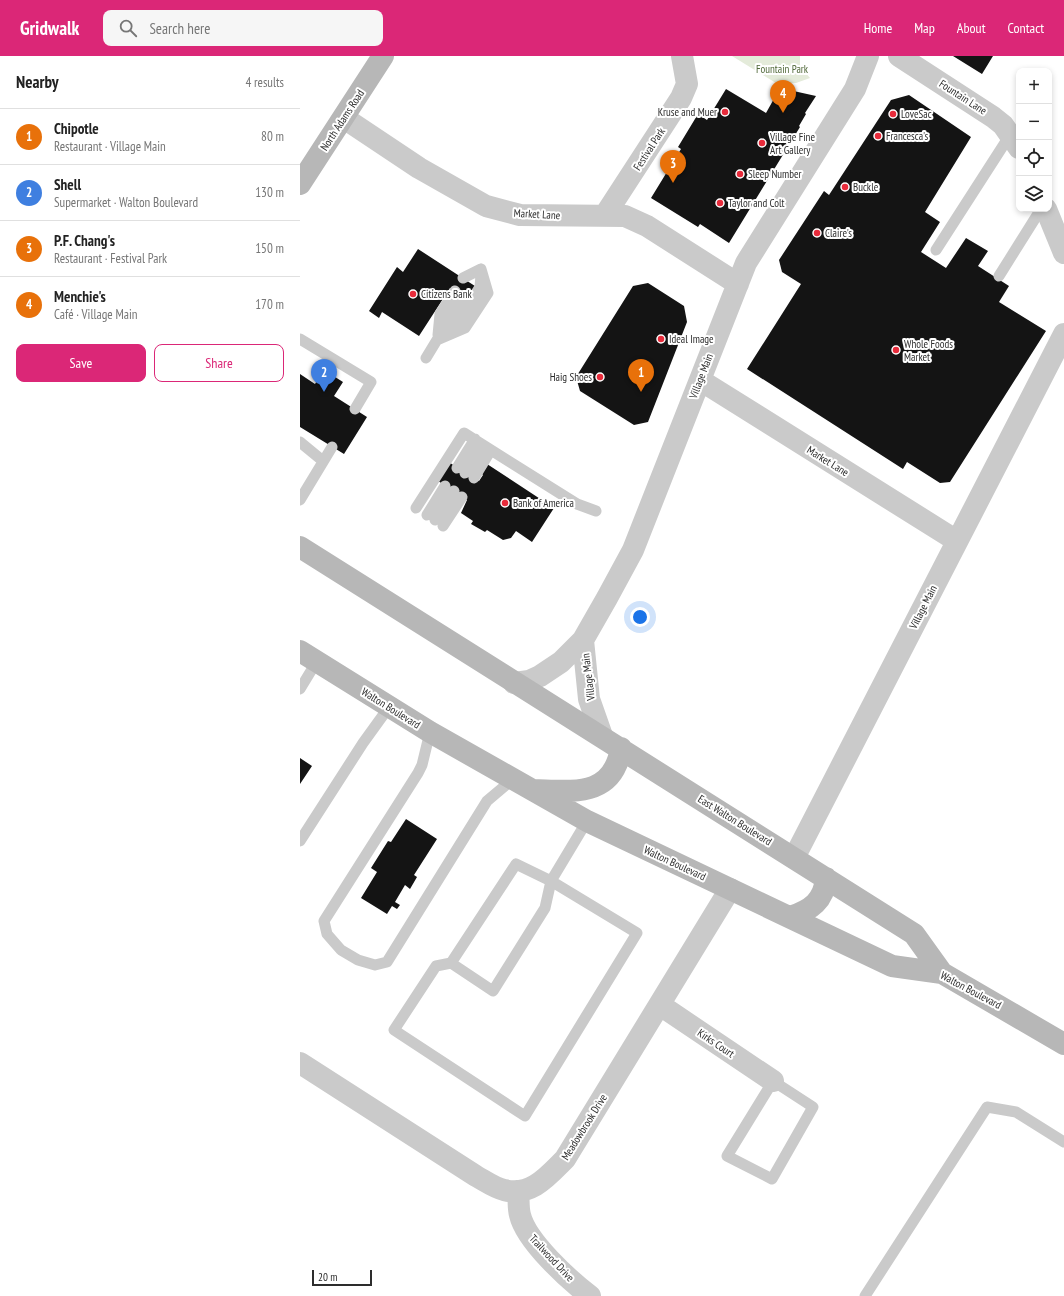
<!DOCTYPE html>
<html lang="en">
<head>
<meta charset="utf-8">
<style>
  :root { --surface:#fff; --page:#f6f6f6; --text:#222; --muted:#767676; --line:#e0e0e0; --accent:#db2777 }
  body { margin:0; font-family:"PT Sans Narrow",sans-serif; background:var(--page); color:var(--text) }
  .controls { position:absolute; right:12px; top:12px; display:grid; overflow:hidden; border-radius:8px; box-shadow:0 2px 6px #0003 }
  .controls button { width:36px; height:36px; display:grid; place-items:center; padding:0; border:0; border-bottom:1px solid var(--line); background:var(--surface); color:var(--text); font:20px sans-serif }
  .scale { position:absolute; left:12px; bottom:10px; width:60px; box-sizing:border-box; padding-left:4px; border:2px solid #2d2d2d; border-top:0; font-size:11px; line-height:14px; white-space:nowrap; color:#2d2d2d; -webkit-text-stroke:3px #fff; paint-order:stroke }
  .you { position:absolute; left:340px; top:561px; width:14px; height:14px; margin:-10px; border:3px solid #fff; border-radius:50%; background:#1a73e8; box-shadow:0 0 0 6px #1a73e833 }
  .badge { display:grid; place-items:center; width:26px; height:26px; border-radius:50%; background:var(--accent); color:#fff; font-size:13px; font-weight:700 }
  .pin { position:absolute; translate:-50% -33px; filter:drop-shadow(0 1px 2px #0008) }
  .pin::after { content:''; position:absolute; top:21px; width:14px; height:12px; background:inherit; clip-path:polygon(0 0,100% 0,50% 100%) }
  .list { margin:0; padding:0; list-style:none }
  h2 { display:flex; justify-content:space-between; align-items:center; height:52px; margin:0; padding:0 16px; font-size:17px }
  h2 small { font-size:13px; font-weight:400; color:var(--muted) }
  .list li { display:grid; grid-template-columns:26px 1fr auto; gap:12px; align-items:center; box-sizing:border-box; height:56px; padding:0 16px; border-top:1px solid var(--line) }
  .list b { display:block; font-size:15px; white-space:nowrap }
  .list p { margin:0; font-size:13px; white-space:nowrap; color:var(--muted) }
  .list em { font-size:13px; font-style:normal; color:var(--muted) }
  .actions { display:flex; gap:8px; padding:12px 16px }
  .actions a { flex:1; padding:9px 0; border:1px solid var(--accent); border-radius:8px; text-align:center; font-size:14px; color:var(--accent) }
  .actions .main { background:var(--accent); color:#fff }
  .icon { flex:none; width:22px; height:22px; fill:none; stroke:currentColor; stroke-width:2; stroke-linecap:round; stroke-linejoin:round }
  .map { position:relative; flex:none; width:764px; height:1240px; overflow:hidden }
  header { display:flex; align-items:center; gap:24px; box-sizing:border-box; height:56px; padding:0 20px; background:var(--accent); color:#fff }
  header strong { font-size:19px }
  nav { display:flex; gap:22px; margin-inline-start:auto; font-size:14px }
  .search { width:280px; height:36px; background:var(--page); display:flex; align-items:center; gap:10px; box-sizing:border-box; padding:0 14px; border-radius:8px; color:var(--muted); font-size:15px }
  main { display:flex }
  aside { flex:1; background:var(--surface) }
  .map>svg:first-child { display:block }
</style>
</head>
<body>
<header>
<strong>Gridwalk</strong>
<div class="search"><svg class="icon" aria-label="search" viewBox="0 0 24 24"><circle cx="10" cy="10" r="6"/><path d="M15 15l6 6"/></svg>Search here</div>
<nav><a>Home</a><a>Map</a><a>About</a><a>Contact</a></nav>
</header>
<main>
<aside>
<h2>Nearby<small>4 results</small></h2>
<ul class="list">
<li><span class="badge" style="background:#e8710a">1</span><div><b>Chipotle</b><p>Restaurant · Village Main</p></div><em>80 m</em></li>
<li><span class="badge" style="background:#3f7fe0">2</span><div><b>Shell</b><p>Supermarket · Walton Boulevard</p></div><em>130 m</em></li>
<li><span class="badge" style="background:#e8710a">3</span><div><b>P.F. Chang's</b><p>Restaurant · Festival Park</p></div><em>150 m</em></li>
<li><span class="badge" style="background:#e8710a">4</span><div><b>Menchie's</b><p>Café · Village Main</p></div><em>170 m</em></li>
</ul>
<div class="actions"><a class="main">Save</a><a>Share</a></div>
</aside>
<div class="map">
<svg width="764" height="1240" viewBox="0 0 764 1240">
  <rect width="100%" height="100%" fill="#fff"/>
  <path fill="#e4ebda" d="M 432,0 L 500,0 L 500,10 L 510,22 L 496,27 L 476,27 Z"/>
  <path fill="#141414" d="M 653,0 L 693,0 L 682,18 Z
    M 480,32 L 516,40 L 505,57 L 506,58 L 499,70 L 500,71 L 429,187 L 400,168 L 398,171 L 351,142 L 381,93 L 378,91 L 398,58 L 407,64 L 426,33 L 466,57 Z
    M 609,39 L 671,81 L 625,156 L 640,166 L 621,196 L 646,212 L 666,182 L 688,195 L 678,210 L 709,230 L 699,246 L 746,275 L 650,426 L 640,427 L 607,406 L 603,413 L 447,313 L 501,228 L 482,216 L 479,204 L 524,135 L 529,139 L 591,44 Z
    M 118,193 L 178,232 L 170,245 L 150,232 L 119,280 L 82,256 L 79,262 L 69,255 L 97,211 L 103,216 Z
    M 348,227 L 384,250 L 387,266 L 348,366 L 334,369 L 280,335 L 276,321 L 333,230 Z
    M 24,314 L 43,326 L 34,340 L 67,361 L 44,398 L 0,371 L 0,318 L 15,328 Z
    M 147,405 L 179,425 L 183,419 L 181,417 L 187,408 L 254,452 L 232,486 L 216,475 L 211,482 L 203,484 L 187,474 L 185,476 L 171,468 L 173,465 L 161,457 L 167,444 L 135,423 Z
    M 0,702 L 12,710 L 0,728 Z
    M 106,763 L 137,783 L 114,819 L 117,821 L 110,833 L 105,829 L 95,846 L 100,849 L 97,853 L 92,850 L 87,858 L 61,842 L 77,816 L 71,812 L 88,785 L 91,786 Z"/>
  <g fill="none" stroke-linecap="round" stroke-linejoin="round">
    <path stroke="#cacaca" stroke-width="11" d="M 636,194 L 710,79
      M 699,220 L 741,153
      M 163,222 L 181,213
      M 147,276 L 156,269 L 180,231 L 181,219
      M 138,279 L 140,258 L 155,235
      M 0,283 L 71,326 L 55,353
      M 137,284 L 165,272 L 188,237 L 181,213
      M 126,302 L 163,241
      M 0,386 L 23,405
      M 157,412 L 175,383
      M 165,417 L 183,389
      M 174,422 L 191,394
      M 0,444 L 32,391
      M 116,452 L 164,377 L 277,448 L 296,455
      M 127,459 L 145,430
      M 135,464 L 154,435
      M 143,470 L 162,441
      M 0,633 L 17,605
      M 130,676 L 122,709 L 118,717 L 24,865 L 27,878 L 41,894 L 58,904 L 75,909 L 87,906 L 187,745 L 212,724
      M 0,785 L 63,687 L 89,651
      M 151,907 L 193,935 L 245,852 L 251,825 L 216,808 L 151,907 L 136,910 L 94,974 L 225,1060 L 337,877 L 251,825 L 287,765
      M 473,1025 L 513,1051 L 472,1123 L 427,1100 Z
      M 565,1240 L 687,1051 L 716,1056 L 764,1086"/>
    <path stroke="#cacaca" stroke-width="22" d="M 599,0 L 693,61 L 703,69 L 719,92
      M 44,62 L 119,112 L 186,150 L 220,159 L 325,160 L 347,170 L 438,228
      M 746,153 L 764,197
      M 305,159 L 381,42 L 387,28 L 382,0
      M 400,324 L 657,485
      M 283,584 L 289,643 L 302,680
      M 214,627 L 229,625 L 240,620 L 261,606 L 283,584 L 307,542 L 333,494 L 446,207 L 555,33 L 568,0
      M 494,802 L 764,278
      M 360,949 L 473,1025
      M 0,1007 L 176,1120 C 185,1125 195,1132 204,1134 C 231,1141 248,1120 265,1103 L 430,833
      M 218,1135 C 219,1143 218,1152 220,1159 C 226,1185 269,1224 290,1240"/>
    <path stroke="#b7b7b7" stroke-width="22" d="M 0,128 L 83,0
      M 0,491 L 614,878 L 642,917
      M 0,595 L 130,676 L 287,765 L 592,910 L 642,917 L 764,988
      M 234,734 C 273,735 313,742 321,692
      M 490,861 C 511,854 524,845 526,822"/>
  </g>
  <g fill="#e82b3b" stroke="#fff" stroke-width="1.5">
    <circle cx="425" cy="56" r="4"/>
    <circle cx="593" cy="58" r="4"/>
    <circle cx="578" cy="80" r="4"/>
    <circle cx="462" cy="87" r="4"/>
    <circle cx="440" cy="118" r="4"/>
    <circle cx="545" cy="131" r="4"/>
    <circle cx="420" cy="147" r="4"/>
    <circle cx="517" cy="177" r="4"/>
    <circle cx="113" cy="238" r="4"/>
    <circle cx="361" cy="283" r="4"/>
    <circle cx="596" cy="294" r="4"/>
    <circle cx="300" cy="321" r="4"/>
    <circle cx="205" cy="447" r="4"/>
  </g>
  <g text-anchor="middle" dominant-baseline="central" stroke-width="4" stroke-linejoin="round" paint-order="stroke">
    <g font-size="11" fill="#51693a" stroke="#fff">
      <text x="482" y="13">Fountain Park</text>
    </g>
    <g font-size="11" fill="#2d2d2d" stroke="#fff">
      <text transform="translate(663 41) rotate(33)">Fountain Lane</text>
      <text transform="translate(42 64) rotate(-57)">North Adams Road</text>
      <text transform="translate(349 93) rotate(-57)">Festival Park</text>
      <text transform="translate(237 158) rotate(3)">Market Lane</text>
      <text transform="translate(401 320) rotate(-69)">Village Main</text>
      <text transform="translate(528 405) rotate(32)">Market Lane</text>
      <text transform="translate(623 551) rotate(-63)">Village Main</text>
      <text transform="translate(288 621) rotate(-97)">Village Main</text>
      <text transform="translate(91 652) rotate(32)">Walton Boulevard</text>
      <text transform="translate(435 764) rotate(32)">East Walton Boulevard</text>
      <text transform="translate(375 807) rotate(25)">Walton Boulevard</text>
      <text transform="translate(671 934) rotate(28)">Walton Boulevard</text>
      <text transform="translate(416 987) rotate(34)">Kirks Court</text>
      <text transform="translate(284 1071) rotate(-58)">Meadowbrook Drive</text>
      <text transform="translate(252 1202) rotate(47)">Trailwood Drive</text>
    </g>
    <g font-size="11" fill="#2d2d2d" stroke="#fff" text-anchor="start">
      <text x="417" y="56" text-anchor="end">Kruse and Muer</text>
      <text x="601" y="58">LoveSac</text>
      <text x="586" y="80">Francesca's</text>
      <text x="470" y="81">Village Fine<tspan x="470" dy="13">Art Gallery</tspan></text>
      <text x="448" y="118">Sleep Number</text>
      <text x="553" y="131">Buckle</text>
      <text x="428" y="147">Taylor and Colt</text>
      <text x="525" y="177">Claire's</text>
      <text x="121" y="238">Citizens Bank</text>
      <text x="369" y="283">Ideal Image</text>
      <text x="604" y="288">Whole Foods<tspan x="604" dy="13">Market</tspan></text>
      <text x="292" y="321" text-anchor="end">Haig Shoes</text>
      <text x="213" y="447">Bank of America</text>
    </g>
  </g>
</svg>
<div class="controls">
<button>+</button>
<button>−</button>
<button><svg class="icon" aria-label="locate" viewBox="0 0 24 24"><circle cx="12" cy="12" r="6"/><path d="M12 2v4M12 18v4M2 12h4M18 12h4"/></svg></button>
<button><svg class="icon" aria-label="layers" viewBox="0 0 24 24"><path d="M12 4l9 5-9 5-9-5zM3 14l9 5 9-5"/></svg></button>
</div>
<div class="scale">20 m</div>
<div class="you"></div>
<div class="pin badge" style="left:341px;top:336px;background:#e8710a">1</div>
<div class="pin badge" style="left:24px;top:336px;background:#3f7fe0">2</div>
<div class="pin badge" style="left:373px;top:127px;background:#e8710a">3</div>
<div class="pin badge" style="left:483px;top:57px;background:#e8710a">4</div>
</div>
</main>
</body>
</html>
